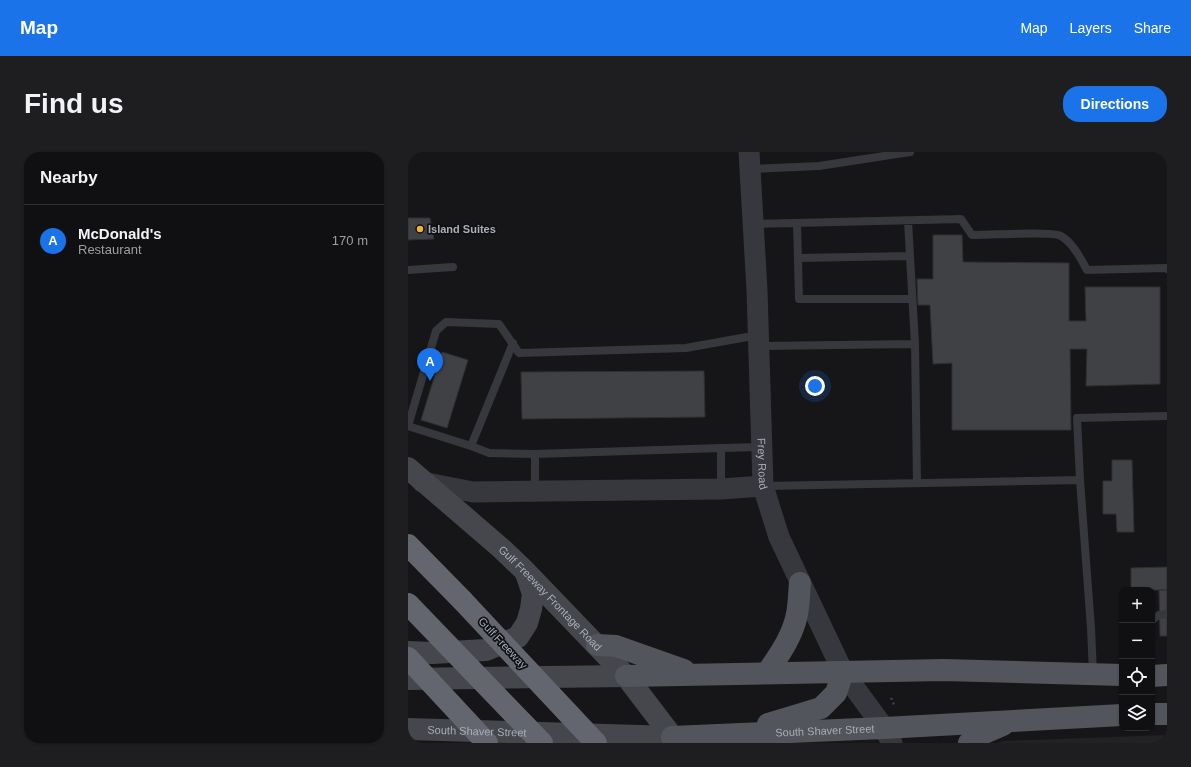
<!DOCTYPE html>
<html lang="en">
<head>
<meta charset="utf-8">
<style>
  :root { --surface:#101012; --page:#1e1e20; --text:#f1f3f6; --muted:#9c9d9f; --line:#303032; --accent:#1a73e8 }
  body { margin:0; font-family:Arial,sans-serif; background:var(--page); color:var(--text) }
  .controls { position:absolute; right:12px; bottom:12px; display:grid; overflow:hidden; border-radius:8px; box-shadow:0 1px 3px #0004 }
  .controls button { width:36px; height:36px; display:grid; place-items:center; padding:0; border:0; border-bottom:1px solid var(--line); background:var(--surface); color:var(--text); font:20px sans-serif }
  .you { position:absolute; left:407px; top:234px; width:14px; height:14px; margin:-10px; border:3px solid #fff; border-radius:50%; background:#1a73e8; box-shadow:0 0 0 6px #1a73e833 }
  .badge { display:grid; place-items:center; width:26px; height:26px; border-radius:50%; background:var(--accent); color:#fff; font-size:13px; font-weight:700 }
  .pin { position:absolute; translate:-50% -33px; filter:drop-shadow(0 1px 2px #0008) }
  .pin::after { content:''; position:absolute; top:21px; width:14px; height:12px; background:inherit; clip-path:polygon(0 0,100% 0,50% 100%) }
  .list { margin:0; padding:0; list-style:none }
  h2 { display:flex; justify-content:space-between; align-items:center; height:52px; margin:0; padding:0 16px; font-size:17px }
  h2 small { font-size:13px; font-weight:400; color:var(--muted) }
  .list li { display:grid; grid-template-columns:26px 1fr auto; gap:12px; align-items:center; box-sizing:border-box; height:72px; padding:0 16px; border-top:1px solid var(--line) }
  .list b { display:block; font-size:15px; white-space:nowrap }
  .list p { margin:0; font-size:13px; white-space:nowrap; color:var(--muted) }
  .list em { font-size:13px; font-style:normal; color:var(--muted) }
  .icon { flex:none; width:22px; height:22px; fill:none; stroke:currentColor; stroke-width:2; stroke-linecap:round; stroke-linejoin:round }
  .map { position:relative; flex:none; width:759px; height:591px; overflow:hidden; border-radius:16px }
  header { display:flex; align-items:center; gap:24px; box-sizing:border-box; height:56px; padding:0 20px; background:var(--accent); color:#fff }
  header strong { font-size:19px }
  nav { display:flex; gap:22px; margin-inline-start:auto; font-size:14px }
  .intro { display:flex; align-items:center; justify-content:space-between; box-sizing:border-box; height:96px; padding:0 24px }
  h1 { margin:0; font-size:28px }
  .button { padding:10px 18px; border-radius:16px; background:var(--accent); color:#fff; font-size:14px; font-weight:700 }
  main { display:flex; gap:24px; padding:0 24px }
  aside { flex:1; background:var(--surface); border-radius:16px; box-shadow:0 1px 3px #0004 }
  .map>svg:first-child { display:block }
</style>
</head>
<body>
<header>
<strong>Map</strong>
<nav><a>Map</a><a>Layers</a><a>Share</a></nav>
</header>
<div class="intro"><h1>Find us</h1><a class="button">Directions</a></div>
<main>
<aside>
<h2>Nearby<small></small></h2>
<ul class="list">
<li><span class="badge">A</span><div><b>McDonald's</b><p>Restaurant</p></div><em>170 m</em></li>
</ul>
</aside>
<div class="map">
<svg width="759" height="591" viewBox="0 0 759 591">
  <rect width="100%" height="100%" fill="#161618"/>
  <path fill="#222225" d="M 759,583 L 759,591 L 589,591 L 595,589 Z"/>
  <path fill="#404145" stroke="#303034" d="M 0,66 L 22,66 L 26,87 L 0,88 Z
    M 525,83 L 554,83 L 555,110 L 661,111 L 661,169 L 678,169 L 677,135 L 752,135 L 752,232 L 678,234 L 679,197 L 662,197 L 663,278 L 544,278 L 544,211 L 525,212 L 522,153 L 510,153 L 509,127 L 525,127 Z
    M 34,200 L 60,208 L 39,276 L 13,268 Z
    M 296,219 L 297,265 L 114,267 L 113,220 Z
    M 704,308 L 724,308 L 726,380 L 709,380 L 708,362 L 695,362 L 695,329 L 704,329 Z
    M 759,415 L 759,438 L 723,438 L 723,416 Z
    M 751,438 L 759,438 L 759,484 L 752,484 Z"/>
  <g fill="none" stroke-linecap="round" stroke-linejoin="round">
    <path stroke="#3d3f44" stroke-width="2.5" stroke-dasharray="2 3" stroke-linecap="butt" d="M 483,546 L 487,555"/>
    <path stroke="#37383d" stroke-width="8" d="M 342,17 L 411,14 L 502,0
      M 500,69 L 507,192
      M 389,71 L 391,147 L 504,147
      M 346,72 L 553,67 L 564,83 C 578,83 645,79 653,84 C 665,91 673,107 679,118 L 758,116 L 759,117
      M 390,106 L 502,104
      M 0,118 L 45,115
      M 352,194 L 507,192 L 509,331
      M 0,274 L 28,179 L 38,170 L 91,172 L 111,201 L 278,196 L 350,183
      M 0,274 L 63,294 L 105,191
      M 63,294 L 81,301 L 127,302
      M 313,296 L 354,295
      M 672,328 L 669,266 L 759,264
      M 356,334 L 672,328 L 683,476 L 685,522
      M 127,338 L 127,302 L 313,296 L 313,336
      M 744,468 L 751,463 L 759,462"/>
    <g stroke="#37383d" stroke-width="21">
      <path id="s1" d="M 341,0 L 349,138 L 355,334 L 371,385 L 435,520 L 476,576 L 484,591"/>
      <path d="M 14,330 L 65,340 L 313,337 L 355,334"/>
    </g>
    <g stroke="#45474d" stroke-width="22">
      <path id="s2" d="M 0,316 L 94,397 L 118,420 L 218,524 L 269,591"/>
      <path d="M 0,500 L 24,501 L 78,498 L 110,485 L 119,471 L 123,457 L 125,442 L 118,421"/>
      <path d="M 0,527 L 218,524"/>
      <path id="s3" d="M 0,577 L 264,585"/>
    </g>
    <g stroke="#53555c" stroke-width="22">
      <path d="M 189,493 L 208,494 L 276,518"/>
      <path d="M 359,521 C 371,503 385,484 389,462 C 391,452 391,441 392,431"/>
      <path d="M 218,524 L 536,518 L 714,523"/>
      <path d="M 744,524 L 759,523"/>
      <path d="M 744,562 L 759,562"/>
      <path d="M 360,572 L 413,556 L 428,541 L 435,520"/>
      <path id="s4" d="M 264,585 L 476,576 L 714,563"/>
      <path d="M 561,591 L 574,582 L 595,573"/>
    </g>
    <path stroke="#63666e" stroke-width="22" d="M 0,393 L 54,448"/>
    <path stroke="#63666e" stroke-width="22" d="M 54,448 L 188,591
      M 0,452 L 134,591
      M 0,506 L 79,591"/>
  </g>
  <circle fill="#f2b134" stroke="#111113" stroke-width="1.5" cx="12" cy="77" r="4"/>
  <g text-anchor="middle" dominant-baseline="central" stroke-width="3.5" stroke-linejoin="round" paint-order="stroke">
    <g font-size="11" font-weight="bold" fill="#a8adb8" stroke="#111113" text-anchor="start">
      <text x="20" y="77">Island Suites</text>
    </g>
    <g font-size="11" fill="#a8adb8" stroke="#111113">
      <text stroke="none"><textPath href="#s1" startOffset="312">Frey Road</textPath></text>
      <text stroke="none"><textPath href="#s2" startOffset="193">Gulf Freeway Frontage Road</textPath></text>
      <text transform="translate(95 491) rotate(47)">Gulf Freeway</text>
      <text stroke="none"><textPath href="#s4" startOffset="153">South Shaver Street</textPath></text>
      <text stroke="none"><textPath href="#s3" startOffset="69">South Shaver Street</textPath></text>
    </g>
  </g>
</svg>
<div class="controls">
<button>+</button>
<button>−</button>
<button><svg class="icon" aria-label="locate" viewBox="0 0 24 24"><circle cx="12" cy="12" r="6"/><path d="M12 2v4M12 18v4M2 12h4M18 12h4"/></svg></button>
<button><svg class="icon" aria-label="layers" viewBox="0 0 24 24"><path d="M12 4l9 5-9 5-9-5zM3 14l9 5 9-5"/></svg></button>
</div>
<div class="you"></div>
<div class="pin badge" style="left:22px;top:229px">A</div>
</div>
</main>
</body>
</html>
